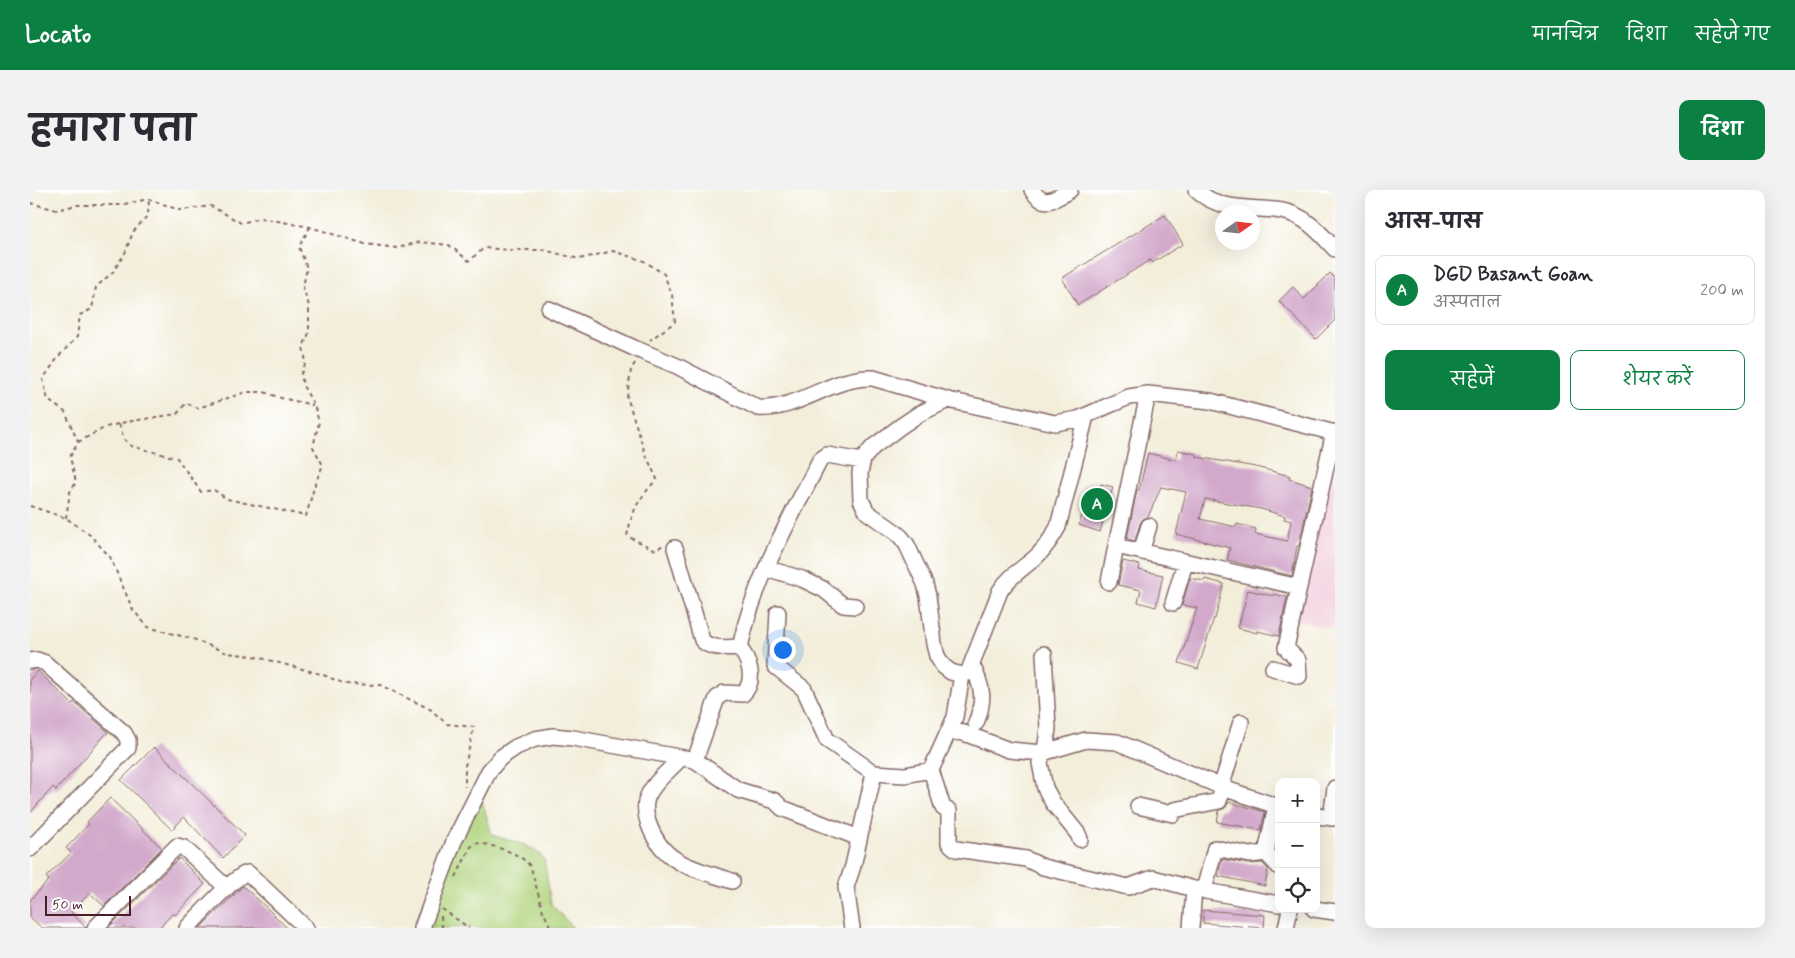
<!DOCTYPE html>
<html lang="hi">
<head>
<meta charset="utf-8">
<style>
  :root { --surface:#fff; --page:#f2f2f3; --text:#2b2b33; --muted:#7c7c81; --line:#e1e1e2; --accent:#0b8043 }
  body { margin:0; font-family:Mynerve,"Playpen Sans Deva",sans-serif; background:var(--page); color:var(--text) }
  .controls { position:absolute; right:15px; bottom:15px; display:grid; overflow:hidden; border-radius:10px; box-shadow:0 5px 20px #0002 }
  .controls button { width:45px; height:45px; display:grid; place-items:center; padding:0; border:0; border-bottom:1px solid var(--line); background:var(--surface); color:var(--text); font:25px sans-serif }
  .compass { position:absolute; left:1185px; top:15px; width:45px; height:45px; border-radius:50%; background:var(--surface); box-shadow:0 5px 20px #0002; rotate:76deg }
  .scale { position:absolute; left:15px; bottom:12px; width:86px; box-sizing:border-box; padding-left:5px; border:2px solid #4a1f2b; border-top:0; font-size:14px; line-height:18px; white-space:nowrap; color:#4a1f2b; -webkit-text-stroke:4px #fff; paint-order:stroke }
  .you { position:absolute; left:752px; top:459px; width:18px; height:18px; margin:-12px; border:4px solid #fff; border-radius:50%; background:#1a73e8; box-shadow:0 0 0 8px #1a73e833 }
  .badge { display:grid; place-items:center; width:32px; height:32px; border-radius:50%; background:var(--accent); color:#fff; font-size:16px; font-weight:700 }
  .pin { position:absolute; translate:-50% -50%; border:2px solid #fff; box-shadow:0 1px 5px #0006 }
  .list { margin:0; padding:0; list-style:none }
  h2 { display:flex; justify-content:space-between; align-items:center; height:65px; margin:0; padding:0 20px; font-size:21px }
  h2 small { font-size:16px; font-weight:400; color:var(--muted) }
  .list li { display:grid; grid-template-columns:32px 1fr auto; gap:15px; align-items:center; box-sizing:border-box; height:70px; margin:0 10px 10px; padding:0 10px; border:1px solid var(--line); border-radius:10px }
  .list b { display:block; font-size:19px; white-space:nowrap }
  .list p { margin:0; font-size:16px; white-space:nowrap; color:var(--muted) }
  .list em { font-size:16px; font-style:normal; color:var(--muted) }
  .actions { display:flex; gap:10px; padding:15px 20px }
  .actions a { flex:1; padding:11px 0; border:1px solid var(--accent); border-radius:10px; text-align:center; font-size:18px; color:var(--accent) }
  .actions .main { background:var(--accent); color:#fff }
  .icon { flex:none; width:28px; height:28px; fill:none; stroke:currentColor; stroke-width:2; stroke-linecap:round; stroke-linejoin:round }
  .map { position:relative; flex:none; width:1305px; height:738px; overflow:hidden; border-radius:10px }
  header { display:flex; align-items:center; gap:30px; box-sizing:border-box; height:70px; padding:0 25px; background:var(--accent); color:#fff }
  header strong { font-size:24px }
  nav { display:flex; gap:28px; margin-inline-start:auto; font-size:18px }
  .intro { display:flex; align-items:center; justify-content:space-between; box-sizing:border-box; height:120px; padding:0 30px }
  h1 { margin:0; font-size:35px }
  .button { padding:12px 22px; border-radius:10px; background:var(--accent); color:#fff; font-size:18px; font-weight:700 }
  main { display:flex; gap:30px; padding:0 30px }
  aside { flex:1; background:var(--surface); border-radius:10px; box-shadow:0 5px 20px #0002 }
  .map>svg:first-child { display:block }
</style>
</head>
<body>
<header>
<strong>Locato</strong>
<nav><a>मानचित्र</a><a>दिशा</a><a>सहेजे गए</a></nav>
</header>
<div class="intro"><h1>हमारा पता</h1><a class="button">दिशा</a></div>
<main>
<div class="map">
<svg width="1305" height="738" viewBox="0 0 1305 738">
  <rect width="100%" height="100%" fill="#fff"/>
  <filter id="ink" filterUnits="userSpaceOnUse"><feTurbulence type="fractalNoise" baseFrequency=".02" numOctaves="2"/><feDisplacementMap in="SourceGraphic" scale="10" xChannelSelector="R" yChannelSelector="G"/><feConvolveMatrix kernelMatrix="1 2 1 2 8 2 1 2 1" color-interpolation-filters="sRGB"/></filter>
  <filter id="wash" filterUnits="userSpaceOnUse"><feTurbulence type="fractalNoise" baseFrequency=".0096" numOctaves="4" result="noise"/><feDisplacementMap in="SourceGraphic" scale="20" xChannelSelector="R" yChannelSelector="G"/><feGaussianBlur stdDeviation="1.12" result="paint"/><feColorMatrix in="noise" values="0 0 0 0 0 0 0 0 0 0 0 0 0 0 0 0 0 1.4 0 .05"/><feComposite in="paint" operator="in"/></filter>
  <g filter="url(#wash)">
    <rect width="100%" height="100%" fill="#f3eeda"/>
    <path fill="#f3cfde" d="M 1305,275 L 1305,440 L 1266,430 Z"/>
    <path fill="#b0d47d" stroke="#7d7a54" d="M 451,607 L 462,645 C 479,651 503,654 514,669 L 521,714 L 543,738 L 392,738 L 385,731 Z"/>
    <g id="blocks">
      <path fill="#d2a9ca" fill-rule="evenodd" d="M 1135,25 L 1153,54 L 1122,73 L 1120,70 L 1048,115 L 1032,88 Z
        M 1300,83 L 1305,89 L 1305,130 L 1286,149 L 1249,111 L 1263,97 L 1274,109 Z
        M 1148,260 L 1167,264 L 1167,267 L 1226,277 L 1260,286 L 1259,289 L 1282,296 L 1269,356 L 1267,356 L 1262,386 L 1197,370 L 1200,358 L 1146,344 L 1156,302 L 1131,297 L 1118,327 L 1113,329 L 1110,333 L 1105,351 L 1097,349 L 1107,300 L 1109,300 L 1118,263 L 1146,270 ZM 1175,309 L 1231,319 L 1255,326 L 1254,329 L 1261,331 L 1257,351 L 1225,344 L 1226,339 L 1207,334 L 1206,337 L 1170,329 Z
        M 1071,294 L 1083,297 L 1070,342 L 1049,335 L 1060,298 L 1068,301 Z
        M 1093,371 L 1110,375 L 1109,380 L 1133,385 L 1126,417 L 1108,412 L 1111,400 L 1088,395 Z
        M 1160,388 L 1174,391 L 1175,389 L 1194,394 L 1185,429 L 1184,428 L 1168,479 L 1149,473 L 1167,418 L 1152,415 Z
        M 1218,400 L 1243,406 L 1244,404 L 1257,407 L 1249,446 L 1227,441 L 1227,443 L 1208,438 Z
        M 8,481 L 42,514 L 44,512 L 78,542 L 26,600 L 23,597 L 0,623 L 0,489 Z
        M 124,557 L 215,645 L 193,668 L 154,627 L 142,640 L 91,590 Z
        M 80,608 L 132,658 L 74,716 L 60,703 L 41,722 L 56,738 L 12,738 L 0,727 L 0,710 L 19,690 L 16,687 L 41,663 L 36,658 L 59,634 L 57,632 Z
        M 1199,612 L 1235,622 L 1231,640 L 1187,632 L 1189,621 L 1195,618 Z
        M 149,668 L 175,694 L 145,725 L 143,723 L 129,738 L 78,738 Z
        M 1192,669 L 1218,674 L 1232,673 L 1238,679 L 1235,696 L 1188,686 Z
        M 213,696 L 242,723 L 257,738 L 170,738 Z
        M 1173,720 L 1235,725 L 1234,738 L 1173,733 Z"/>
    </g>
  </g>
  <g filter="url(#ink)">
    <use href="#blocks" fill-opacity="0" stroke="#856768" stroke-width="1"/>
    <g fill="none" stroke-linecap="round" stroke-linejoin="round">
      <defs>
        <path id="minor" d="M 1002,0 C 1014,19 1025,9 1040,0
          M 1166,0 C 1191,23 1222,16 1252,21 C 1275,25 1290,43 1305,59
          M 519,119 L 604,158 L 647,176 L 728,218 C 768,221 802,186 843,188 L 918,210
          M 1118,204 L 1086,356 L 1269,397 L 1304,242
          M 1056,226 L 1028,337 C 1022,348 1016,357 1007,366 C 994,378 980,385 970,401 L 938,483 L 932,485 L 921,482 L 913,476 L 907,466 L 904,454 L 898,406 L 895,394 L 877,355 L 871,347 L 864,341 L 837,322 L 831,310 L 830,283 L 833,269 L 843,257 L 871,236 L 889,224 L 918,210 L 1025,233 L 1048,229 L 1082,214 L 1099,207 L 1118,204 L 1180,211 L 1305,243
          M 645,358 L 672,450 C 679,459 698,458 708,457 L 711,453 C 725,388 760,330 790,270 L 797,265 L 832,271
          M 1111,362 L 1119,336
          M 736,378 L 772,389 L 793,399 L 813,415 L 825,416
          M 1079,392 L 1086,356
          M 1143,413 L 1155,373
          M 748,423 L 745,476 L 774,499 L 797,550 L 844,583 L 875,585 L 901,580 L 925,527 L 932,485
          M 1014,464 L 1018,538 L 1016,555 L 1012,563 L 1010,573 L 1015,598 L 1023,613 L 1048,644 L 1050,649
          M 0,471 L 7,470 L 15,473 L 94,543 L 98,550 L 98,558 L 0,659
          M 942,475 C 953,497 955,510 946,533
          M 1243,478 L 1269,486 L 1268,470 L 1256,458 L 1269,397
          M 919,541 L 934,543 L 979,560 L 1012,563 L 1056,550 L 1087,552 L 1199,600 L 1249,617
          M 651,568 C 641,579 627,589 620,602 C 614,611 615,623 618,632 C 632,675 664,678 702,691
          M 665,570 L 687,508 L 694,503 L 713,504 C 726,491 720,469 708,457
          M 901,580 L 913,618 L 919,621 L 919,653 L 926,659 L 996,669 L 1013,677 L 1098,697 L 1123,688 L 1164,699
          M 1108,616 L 1143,624 L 1144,620 L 1189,611 L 1193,597 L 1193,591 L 1211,532
          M 1246,616 L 1236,663 L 1249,677
          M 1286,626 L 1305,628
          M 1301,628 L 1305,598
          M 1174,700 L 1185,658 L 1220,665 L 1236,663
          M 1284,719 L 1305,722
          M 65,738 L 147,656 L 154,658 L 197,698
          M 157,738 C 168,727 206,684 218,683 L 276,738
          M 392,738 L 424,651 L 459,581 L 470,568 L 486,557 L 505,549 L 523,546 L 543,548 L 665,570 L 708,600 L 745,611 L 752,618 L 829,648
          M 822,738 L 816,697 L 823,676 L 844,583
          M 1161,738 L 1164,699 L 1249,714
          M 1256,738 L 1260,719"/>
      </defs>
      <use href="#minor" stroke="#856768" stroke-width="18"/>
      <path stroke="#856768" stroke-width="2" stroke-dasharray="4 4" stroke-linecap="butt" d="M 0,13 L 27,20 L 47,15 L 90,15 L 119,9 L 149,20 L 181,16 L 211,33 L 231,28 L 280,37 L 335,54 L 367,58 L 390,52 L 419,55 L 439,71 L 454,58 L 480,60 L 514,60 L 549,69 L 583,61 L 614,71 L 634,84 L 642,105 L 645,132 L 620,150
        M 605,173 L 601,180 L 597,207 L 615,263 L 627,289 C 608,310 603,318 597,346 L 626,360 L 633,355
        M 89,234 L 94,249 L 101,256 L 147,268 L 171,302 L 184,300 L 197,309 L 276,326 L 285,294 L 293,275 L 283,257 L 289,232 L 284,215 L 273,196 L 271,184 L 276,172 L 273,157 L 279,143 L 279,116 L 273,97 L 277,78 L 269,57 L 280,37
        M 48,252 L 76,237 L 96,232 L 147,224 L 156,213 L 168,218 L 216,202 L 234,202 L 251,208 L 283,215
        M 0,316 L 36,328 L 60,345 L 80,367 L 103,420 L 118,437 L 166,450 L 197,463 L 223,466 L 291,484 L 315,494 L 350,495 L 400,519 L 417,534 L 444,537 L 435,576 L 435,597
        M 36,328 L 40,302 L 46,292 L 40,267 L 48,252 L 35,222 L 18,210 L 13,189 L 29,166 L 47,147 L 50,125 L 62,119 L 66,97 L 83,82 L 95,63 L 103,42 L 118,25 L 119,10
        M 426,687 L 440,658 L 445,653 C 461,654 495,664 501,678 L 513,721 L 521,738
        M 412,719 L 439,738
        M 411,726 L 412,738"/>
      <use href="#minor" stroke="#fff" stroke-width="15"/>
    </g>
  </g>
</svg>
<div class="controls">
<button>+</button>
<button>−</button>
<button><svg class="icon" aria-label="locate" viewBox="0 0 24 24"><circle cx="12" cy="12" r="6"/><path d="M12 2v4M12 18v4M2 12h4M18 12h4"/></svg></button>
</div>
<svg class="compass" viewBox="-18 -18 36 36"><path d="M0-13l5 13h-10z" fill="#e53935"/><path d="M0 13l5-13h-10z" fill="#7c7c81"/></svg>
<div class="scale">50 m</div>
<div class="you"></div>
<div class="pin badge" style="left:1067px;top:314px">A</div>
</div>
<aside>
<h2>आस-पास<small></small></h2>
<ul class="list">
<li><span class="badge">A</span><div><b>DGD Basant Goan</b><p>अस्पताल</p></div><em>200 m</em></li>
</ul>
<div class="actions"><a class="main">सहेजें</a><a>शेयर करें</a></div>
</aside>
</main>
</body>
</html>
